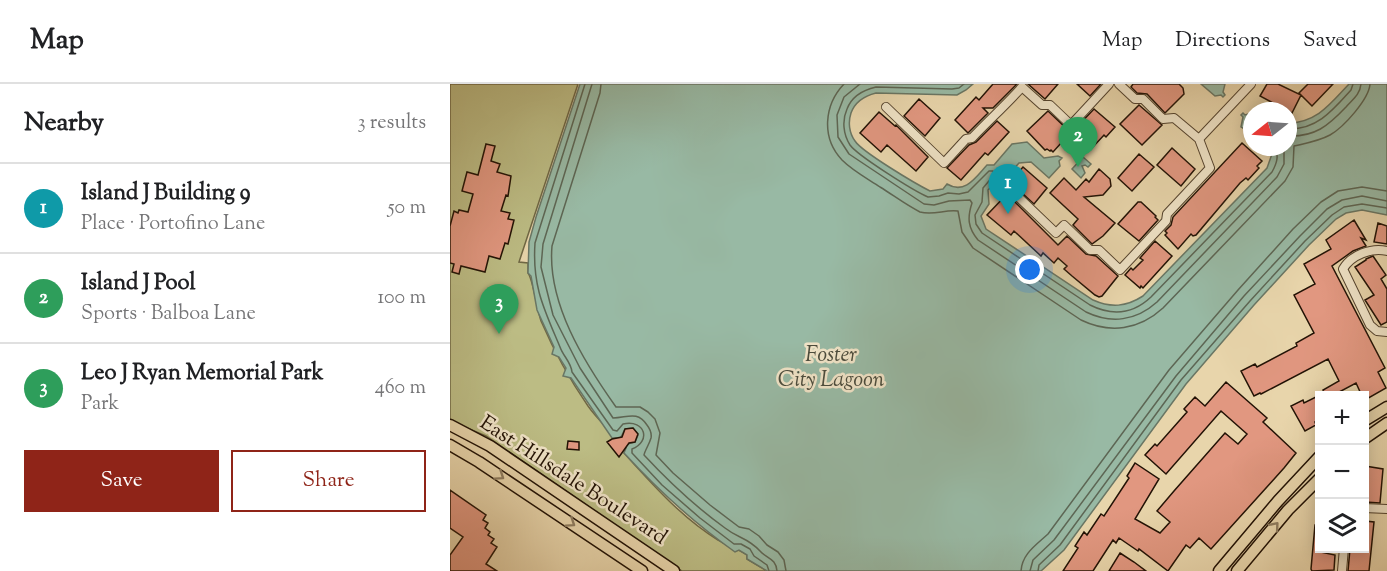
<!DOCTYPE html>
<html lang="en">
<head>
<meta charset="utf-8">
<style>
  :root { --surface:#fff; --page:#f2f2f2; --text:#202124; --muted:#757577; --line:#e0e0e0; --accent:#8f2418 }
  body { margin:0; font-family:"Sorts Mill Goudy",serif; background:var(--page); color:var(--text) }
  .controls { position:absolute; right:18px; bottom:18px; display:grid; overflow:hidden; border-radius:0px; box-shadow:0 3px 15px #0003 }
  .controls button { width:54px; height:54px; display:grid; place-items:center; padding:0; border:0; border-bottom:2px solid var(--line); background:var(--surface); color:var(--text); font:30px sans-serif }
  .compass { position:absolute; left:793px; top:18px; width:54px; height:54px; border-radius:50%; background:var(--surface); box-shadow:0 3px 15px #0003; rotate:253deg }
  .you { position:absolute; left:580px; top:186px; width:21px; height:21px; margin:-15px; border:4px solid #fff; border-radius:50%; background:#1a73e8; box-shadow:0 0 0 9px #1a73e833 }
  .badge { display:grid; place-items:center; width:39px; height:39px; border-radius:50%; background:var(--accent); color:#fff; font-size:20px; font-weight:700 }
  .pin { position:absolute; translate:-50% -50px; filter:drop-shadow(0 2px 3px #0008) }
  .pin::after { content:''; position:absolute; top:32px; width:21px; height:18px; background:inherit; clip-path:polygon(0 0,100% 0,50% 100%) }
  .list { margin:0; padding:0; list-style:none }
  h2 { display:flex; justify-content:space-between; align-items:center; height:78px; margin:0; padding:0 24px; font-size:26px }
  h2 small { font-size:20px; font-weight:400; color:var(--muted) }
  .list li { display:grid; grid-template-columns:39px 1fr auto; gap:18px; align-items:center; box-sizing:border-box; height:90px; padding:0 24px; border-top:2px solid var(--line) }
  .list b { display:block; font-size:22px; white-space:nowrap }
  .list p { margin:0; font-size:20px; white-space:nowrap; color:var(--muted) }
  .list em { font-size:20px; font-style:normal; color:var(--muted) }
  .actions { display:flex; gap:12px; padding:18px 24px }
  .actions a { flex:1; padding:14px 0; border:2px solid var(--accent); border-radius:0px; text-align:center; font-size:21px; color:var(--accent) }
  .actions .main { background:var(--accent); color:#fff }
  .icon { flex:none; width:33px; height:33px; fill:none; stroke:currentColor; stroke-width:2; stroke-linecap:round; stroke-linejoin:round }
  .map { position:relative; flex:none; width:937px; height:487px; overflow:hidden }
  header { display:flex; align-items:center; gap:36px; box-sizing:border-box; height:84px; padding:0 30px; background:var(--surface); border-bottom:2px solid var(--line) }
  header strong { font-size:28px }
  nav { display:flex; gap:33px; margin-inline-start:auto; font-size:21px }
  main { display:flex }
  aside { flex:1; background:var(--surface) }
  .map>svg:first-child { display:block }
</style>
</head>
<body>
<header>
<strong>Map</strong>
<nav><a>Map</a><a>Directions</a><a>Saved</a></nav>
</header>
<main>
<aside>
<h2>Nearby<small>3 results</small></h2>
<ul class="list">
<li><span class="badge" style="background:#0f9aa8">1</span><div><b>Island J Building 9</b><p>Place · Portofino Lane</p></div><em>50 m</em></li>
<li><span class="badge" style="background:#2e9e5b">2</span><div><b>Island J Pool</b><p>Sports · Balboa Lane</p></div><em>100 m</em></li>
<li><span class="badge" style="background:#2e9e5b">3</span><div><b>Leo J Ryan Memorial Park</b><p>Park</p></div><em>460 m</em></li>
</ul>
<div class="actions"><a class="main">Save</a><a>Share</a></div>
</aside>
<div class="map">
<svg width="937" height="487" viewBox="0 0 937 487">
  <rect width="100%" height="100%" fill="#e8d5ab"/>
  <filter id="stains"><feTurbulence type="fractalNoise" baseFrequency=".00333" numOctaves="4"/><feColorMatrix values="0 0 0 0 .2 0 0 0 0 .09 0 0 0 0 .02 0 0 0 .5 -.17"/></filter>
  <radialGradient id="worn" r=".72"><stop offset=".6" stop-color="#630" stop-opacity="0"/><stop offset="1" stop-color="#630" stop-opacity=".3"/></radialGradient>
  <path fill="#bcbc84" stroke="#6f6744" stroke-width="1.5" d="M 0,0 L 128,0 L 69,178 L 78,179 L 78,189 C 83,195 87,226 91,237 C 104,267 120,296 138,322 C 147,335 159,345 169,357 L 175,345 L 183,344 L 188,350 L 185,358 L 173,361 L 176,364 L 174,369 C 202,400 232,434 268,456 C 277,461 288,465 297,471 L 297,475 L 317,487 L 232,487 L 36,352 L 0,337 Z"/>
  <path fill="#98b9a4" stroke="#697664" stroke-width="1.5" d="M 130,0 L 523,0 L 516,6 L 507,11 L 426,9 C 414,12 405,18 401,29 C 398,38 399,49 405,57 C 412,68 466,100 480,107 L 493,105 L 497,100 C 515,111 526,93 537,81 L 544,81 L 562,60 L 577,58 L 594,74 L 608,72 L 612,74 L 609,77 L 610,82 L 599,94 L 581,78 L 569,79 L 560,89 L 554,90 L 538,106 L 539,120 L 531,132 L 536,145 L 643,216 C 661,224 676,223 693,212 L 817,84 L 822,70 L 819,63 L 838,63 L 838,39 C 867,39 881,19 899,0 L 937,0 L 937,131 L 912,126 L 896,129 L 886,135 L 859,161 L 804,221 L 736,300 L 614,466 L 591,487 L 317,487 L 297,475 L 297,471 L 289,466 L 285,468 C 244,439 208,406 174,369 L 176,364 L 173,361 L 185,358 L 188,351 L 183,344 L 175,345 L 169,357 L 166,354 L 162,354 L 121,294 L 113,292 L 116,284 L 109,273 L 102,270 L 104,263 L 87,226 L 81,192 L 78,189 L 79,158 L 86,133 Z
    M 751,0 L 775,0 L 773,8 L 775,11 L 773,13 L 771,11 L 765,12 Z
    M 793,29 L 795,31 L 802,29 L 802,50 L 791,43 L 793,33 L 791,31 Z
    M 633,73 L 641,80 L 638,83 L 635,81 L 632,82 L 635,89 L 631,94 L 622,85 Z"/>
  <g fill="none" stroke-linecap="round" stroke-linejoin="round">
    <path stroke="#5d6654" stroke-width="1.5" d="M 135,0 L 85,159 C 82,202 94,225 110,263 C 113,272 121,278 122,288 L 163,346 L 167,347 L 173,340 C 196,335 201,358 182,365 L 182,369 L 212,401 L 250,434 L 284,460 L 291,460 L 300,465 L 304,472 L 317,481 L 319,487
      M 142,0 L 93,160 L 91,183 L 103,231 L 130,284 L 163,334 C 177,334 187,326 197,341 C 200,345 202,349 201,354 C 199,361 195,366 194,371 C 219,398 246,423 275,444 C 289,455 297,453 310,467 C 317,475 326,474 327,487
      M 151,0 L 150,9 L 102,162 C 97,219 134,278 166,323 L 190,323 L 198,328 L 205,335 L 210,349 L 206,371 L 223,389 L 260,421 L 289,443 L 299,445 L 309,452 L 317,461 L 328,468 L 334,476 L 336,487
      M 394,0 C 374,21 371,54 392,76 C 403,87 418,95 430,103 C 443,111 456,121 470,128 C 484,132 495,125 508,127 L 512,148 L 523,164 L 631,236 C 660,250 689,246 713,224 L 835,97 L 843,83 L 844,62 C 857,59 869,57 880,51 C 894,43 919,15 920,0
      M 410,0 L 394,13 L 387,31 L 388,53 L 399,70 L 474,120 L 484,121 L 499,117 L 520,116 L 522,119 C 517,134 518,144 528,156 L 636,228 C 661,240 686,237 707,218 L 827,93 L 834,80 L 834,63
      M 514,0 L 509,4 L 502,5 L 426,3 C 413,6 402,12 397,25 C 392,36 393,50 400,61 C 408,72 464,107 478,113 L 489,112 L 498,109 L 509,110 L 518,108 L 539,87 L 543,87 L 544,91 L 533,104 L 532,118 L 525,131 L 526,140 L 532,149 L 640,221 C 662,232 683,230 701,213 L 822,88 C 827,79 829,72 825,63
      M 838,45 C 867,46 883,26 901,6 L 903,0
      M 838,52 C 865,53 878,42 896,23 C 902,16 910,11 911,0
      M 571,487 C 572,470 586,461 598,450 L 719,286 L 788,206 L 843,145 L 871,118 L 888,107 L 912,103 L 937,107
      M 580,487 L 583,476 L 604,456 L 726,292 L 794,212 L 850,152 L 877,125 L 892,116 L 912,112 L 937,117
      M 588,487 L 589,481 L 610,461 L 731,296 L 800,217 L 855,157 L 882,131 L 894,123 L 912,120 L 937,124"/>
  </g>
  <path fill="#e19780" stroke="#221205" stroke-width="1.5" d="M 543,0 L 567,0 L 543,24 L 533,24 L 538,29 L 518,49 L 505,36 L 526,13 L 529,16 Z
    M 578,0 L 608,0 L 595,15 Z
    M 627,0 L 651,0 L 640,12 Z
    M 683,0 L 729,0 L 733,4 L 734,10 L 715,29 L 697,10 L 687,9 L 681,3 Z
    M 817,0 L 828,0 L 851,11 L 842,29 L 810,12 Z
    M 858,0 L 883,0 L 862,22 L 849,9 Z
    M 469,15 L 490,34 L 475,52 L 454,32 Z
    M 689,21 L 712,41 L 692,61 L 670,40 Z
    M 644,25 L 665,43 L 656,53 L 654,51 L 642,64 L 624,46 Z
    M 598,27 L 617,45 L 622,47 L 603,68 L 601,66 L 600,67 L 597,65 L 595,66 L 577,47 Z
    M 429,28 L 445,42 L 446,41 L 478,73 L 466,87 L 437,61 L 431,68 L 410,49 Z
    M 547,37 L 559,48 L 538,71 L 535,69 L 511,96 L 497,84 L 519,61 L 526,58 Z
    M 792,59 L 812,77 L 807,82 L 809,84 L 798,96 L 796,94 L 790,99 L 746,151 L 743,152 L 741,150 L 728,165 L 715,151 L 717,149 L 715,147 L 721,141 L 723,133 Z
    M 36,60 L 45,62 L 41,77 L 50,80 L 47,88 L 61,92 L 58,112 L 56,111 L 51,127 L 60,129 L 58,135 L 64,136 L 58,160 L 55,159 L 50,175 L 39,172 L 35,188 L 11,182 L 9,190 L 2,188 L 4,180 L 0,179 L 0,142 L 4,127 L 8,129 L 9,126 L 18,128 L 23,110 L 12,107 L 17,88 L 28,91 Z
    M 722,64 L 745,85 L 731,102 L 707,81 Z
    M 689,70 L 704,83 L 682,107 L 668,94 Z
    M 573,83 L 597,104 L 584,120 L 560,98 Z
    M 649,85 L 660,95 L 661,102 L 653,111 L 634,113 L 665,139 L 653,152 L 642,160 L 623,141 L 628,135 L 600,109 L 614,94 L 626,106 L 636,95 L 639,98 Z
    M 557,110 L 608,161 L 617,152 L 636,170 L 646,172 L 668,192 L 652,212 L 649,213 L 645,211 L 622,192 L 614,185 L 617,182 L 608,174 L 604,179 L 593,169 L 591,172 L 564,147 L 561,151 L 537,131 Z
    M 688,118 L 691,118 L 706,132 L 705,133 L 708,136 L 689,157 L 668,140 Z
    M 904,136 L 916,156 L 911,154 L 916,162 L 903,167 L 882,182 L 935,284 L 928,288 L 936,304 L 915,316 L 915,312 L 912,312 L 906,299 L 889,308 L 891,312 L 876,312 L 873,306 L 889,297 L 878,275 L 811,310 L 810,309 L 804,312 L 791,287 L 805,280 L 807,283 L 847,262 L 846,259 L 864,249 L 844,211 L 865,200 L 854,180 L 881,165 L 876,156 Z
    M 928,139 L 937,142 L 937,160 L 924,158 Z
    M 705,157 L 722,172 L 693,204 L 691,202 L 690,204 L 675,191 L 681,184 L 683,186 L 693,176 L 690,174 Z
    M 923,172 L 936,191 L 931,195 L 937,205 L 937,238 L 931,241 L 915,216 L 924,211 L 905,183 L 916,176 L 916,175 Z
    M 776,298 L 817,334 L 813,338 L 846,369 L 834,384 L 761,465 L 749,454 L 740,464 L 736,461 L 718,487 L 689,465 L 688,467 L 669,454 L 666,459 L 663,456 L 643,487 L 613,487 L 628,464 L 625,462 L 634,448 L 637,451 L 651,430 L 654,432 L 679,394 L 677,392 L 685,379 L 709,395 L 685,435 L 710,449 L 720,438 L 707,427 L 724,407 L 775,349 L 788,360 L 797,350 L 771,327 L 716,390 L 695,371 L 705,360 L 707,362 L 737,328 L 734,325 L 745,313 L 755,322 Z
    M 870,311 L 870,336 L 865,338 L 866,341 L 855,347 L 841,322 L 853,316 L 854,319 Z
    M 183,344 L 188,350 L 185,358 L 179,359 L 169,373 L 157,358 L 162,355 L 172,353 L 175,345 Z
    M 118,357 L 129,358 L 129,366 L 117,365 Z
    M 915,382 L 933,385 L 930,419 L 915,418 Z
    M 0,406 L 36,431 L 33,436 L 38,439 L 35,444 L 40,448 L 38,451 L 44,455 L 41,459 L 47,463 L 36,480 L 47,487 L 0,487 L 0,471 L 13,453 L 0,444 Z
    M 915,437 L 924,438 L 919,487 L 898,487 L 900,465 L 915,465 Z
    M 865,441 L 870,441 L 870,468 L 885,471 L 884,486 L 862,487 L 861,485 Z
    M 670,469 L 684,478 L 696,487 L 659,487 Z"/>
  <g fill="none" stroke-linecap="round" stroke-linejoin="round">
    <defs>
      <path id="minor" d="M 669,0 L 685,15 L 693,15 L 713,35 L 724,34 L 749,55
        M 436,23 L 494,79 L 516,55 L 522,54 C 539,36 556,21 572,3 L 592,21 L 600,21 L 621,41 L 659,0
        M 749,55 L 801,0
        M 561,106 L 606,149 L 614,141 L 640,166 L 649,166 L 670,186 L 716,137 L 717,130 L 760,84 L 749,55
        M 937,167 C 922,163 901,171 893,185 L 920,241 L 927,247 L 937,248
        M 914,424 L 937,425
        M 892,487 L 894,464"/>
      <path id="major" d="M 914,337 L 937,323
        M 0,341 L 40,362 L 224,487
        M 914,355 L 937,339
        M 0,361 L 29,378 L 192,487
        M 769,487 L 828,417 L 870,372
        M 787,487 L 838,426 L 870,394"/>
    </defs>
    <use href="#minor" stroke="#54432e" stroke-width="10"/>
    <use href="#major" stroke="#221205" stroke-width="13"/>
    <use href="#minor" stroke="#f0e4c8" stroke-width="8"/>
    <use href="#major" stroke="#e8d5ab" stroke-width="10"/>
  </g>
  <defs><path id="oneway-chevron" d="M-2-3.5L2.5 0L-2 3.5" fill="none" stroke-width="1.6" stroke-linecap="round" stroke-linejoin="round" transform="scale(1.5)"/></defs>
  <g stroke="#8f7d60">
    <use href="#oneway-chevron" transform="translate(50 392) rotate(34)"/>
    <use href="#oneway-chevron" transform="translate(121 439) rotate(34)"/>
    <use href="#oneway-chevron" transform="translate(825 442) rotate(-50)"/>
  </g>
  <g text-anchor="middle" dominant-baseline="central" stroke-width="5" stroke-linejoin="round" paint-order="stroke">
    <g font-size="21" fill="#221205" stroke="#f0e4c8">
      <text transform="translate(123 397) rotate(33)">East Hillsdale Boulevard</text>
    </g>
    <g font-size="22" font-style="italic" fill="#4b4c3d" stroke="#f0e4c8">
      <text x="381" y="272">Foster<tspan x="381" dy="25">City Lagoon</tspan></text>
    </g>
  </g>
  <rect width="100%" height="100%" filter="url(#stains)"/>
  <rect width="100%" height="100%" fill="url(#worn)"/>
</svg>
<div class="controls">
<button>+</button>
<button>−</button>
<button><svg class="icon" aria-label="layers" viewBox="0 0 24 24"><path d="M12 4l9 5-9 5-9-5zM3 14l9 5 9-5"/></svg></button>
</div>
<svg class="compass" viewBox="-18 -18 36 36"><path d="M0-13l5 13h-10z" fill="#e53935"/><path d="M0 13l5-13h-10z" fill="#757577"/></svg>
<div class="you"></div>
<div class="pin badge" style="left:558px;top:130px;background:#0f9aa8">1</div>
<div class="pin badge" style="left:628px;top:83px;background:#2e9e5b">2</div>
<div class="pin badge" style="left:49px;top:250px;background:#2e9e5b">3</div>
</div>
</main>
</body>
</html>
